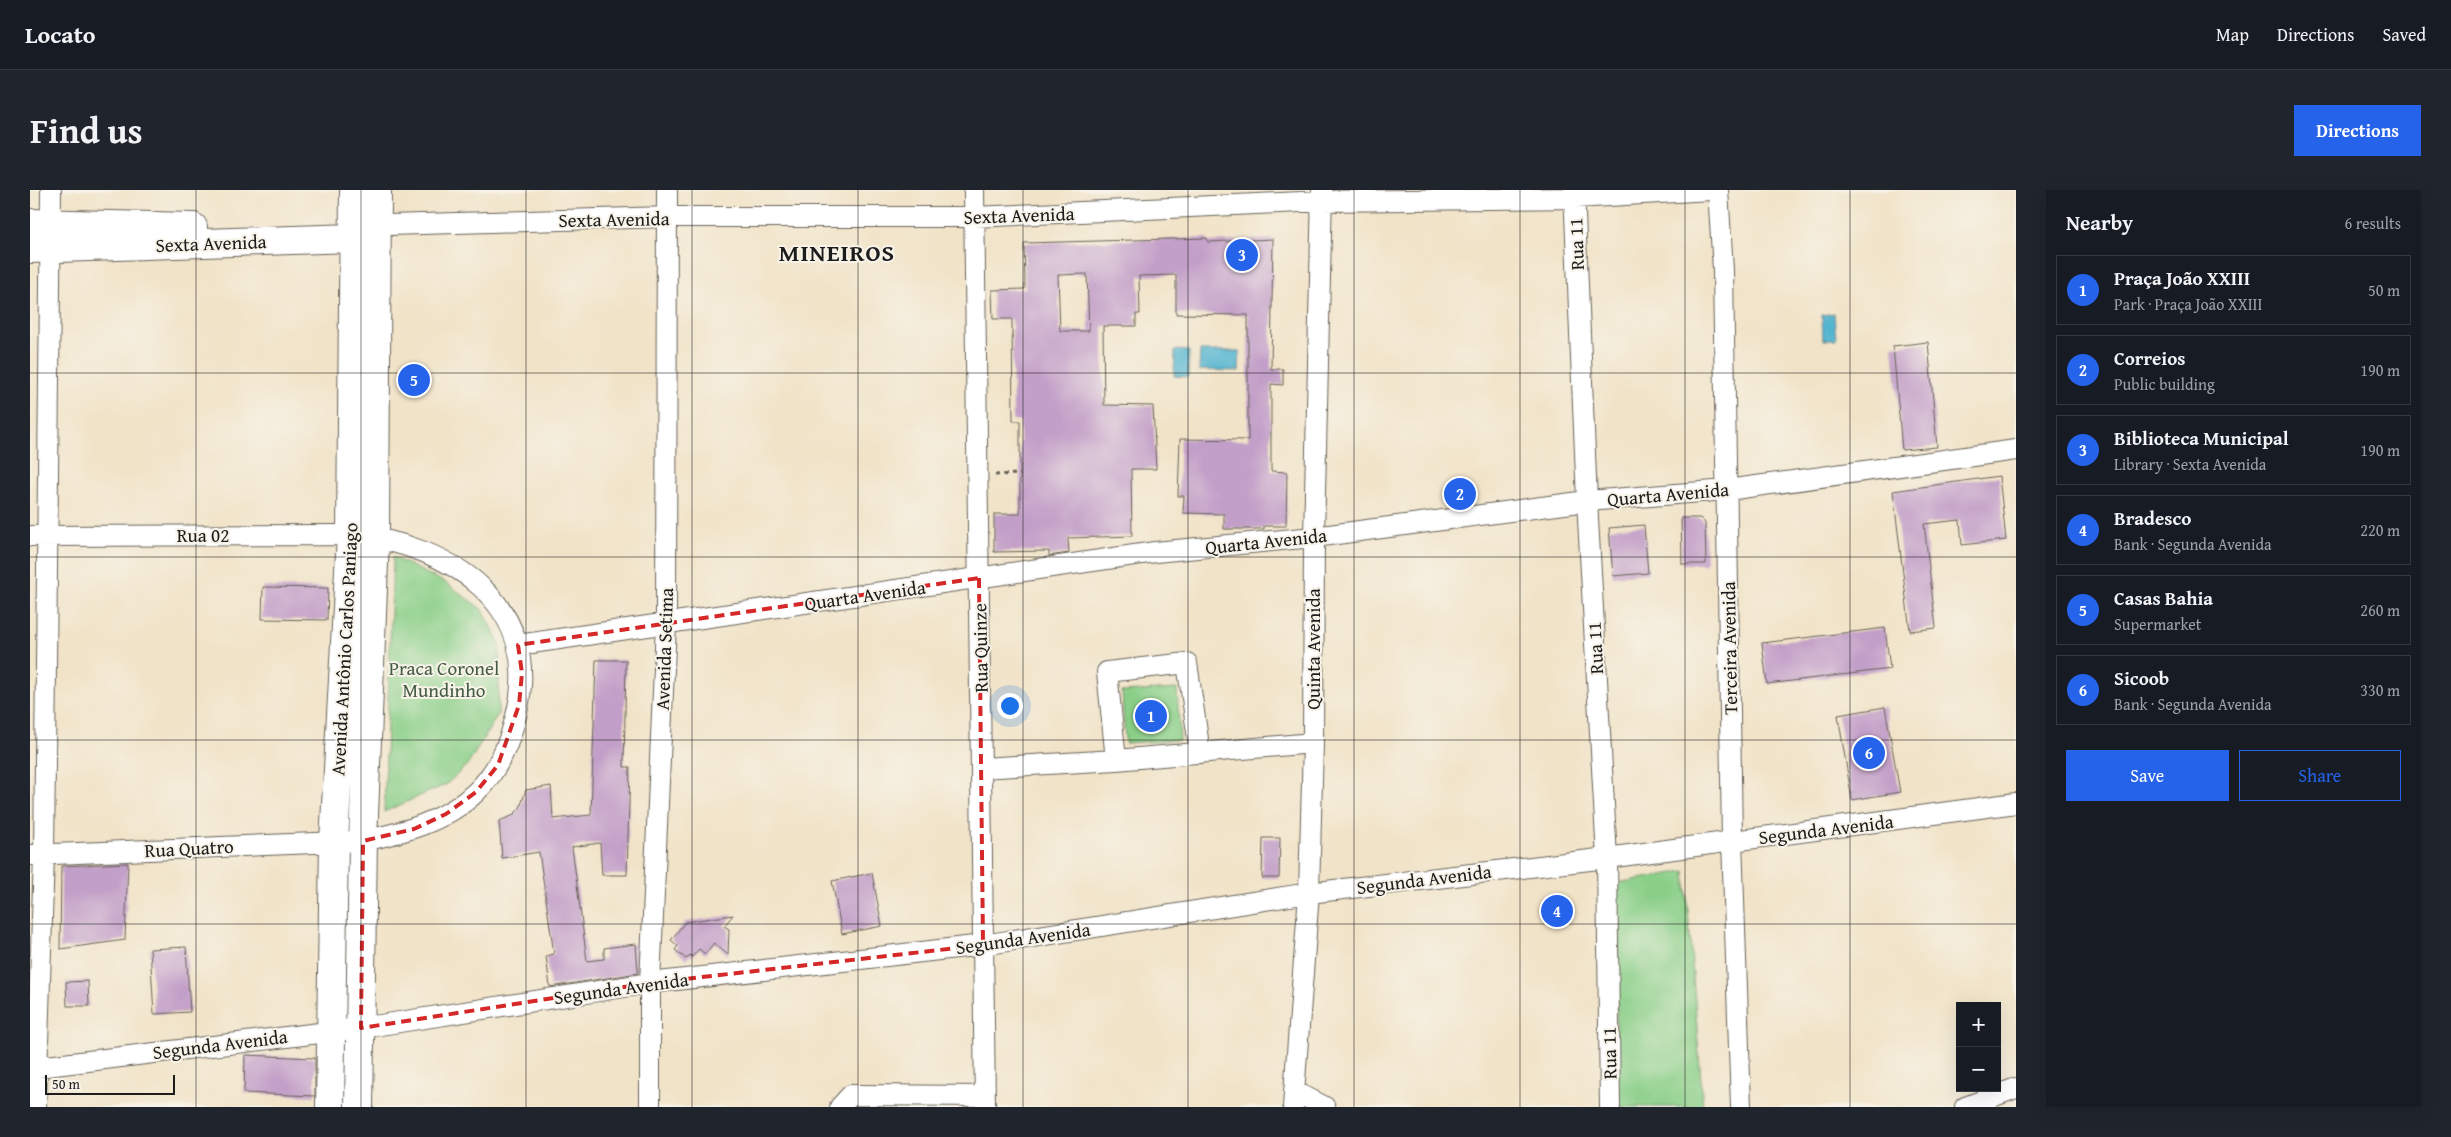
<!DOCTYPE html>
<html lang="en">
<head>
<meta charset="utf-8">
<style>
  :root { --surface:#171b24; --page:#20242c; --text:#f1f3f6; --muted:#9ea1a6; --line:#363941; --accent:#2563eb }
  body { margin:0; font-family:"Gentium Book Plus",serif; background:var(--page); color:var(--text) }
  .controls { position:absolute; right:15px; bottom:15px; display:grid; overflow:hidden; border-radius:0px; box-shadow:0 5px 20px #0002 }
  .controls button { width:45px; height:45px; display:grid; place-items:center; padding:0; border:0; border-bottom:1px solid var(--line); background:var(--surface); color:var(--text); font:25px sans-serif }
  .scale { position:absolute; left:15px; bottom:12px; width:130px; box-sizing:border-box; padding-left:5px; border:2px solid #1c1c1c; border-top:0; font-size:14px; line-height:18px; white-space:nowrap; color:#1c1c1c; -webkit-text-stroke:4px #f7f3e8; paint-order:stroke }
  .you { position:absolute; left:979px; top:515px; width:18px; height:18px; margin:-12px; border:4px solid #fff; border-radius:50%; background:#1a73e8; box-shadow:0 0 0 8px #1a73e833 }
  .badge { display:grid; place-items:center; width:32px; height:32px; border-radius:50%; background:var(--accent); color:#fff; font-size:16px; font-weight:700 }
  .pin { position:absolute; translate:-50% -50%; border:2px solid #fff; box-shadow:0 1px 5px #0006 }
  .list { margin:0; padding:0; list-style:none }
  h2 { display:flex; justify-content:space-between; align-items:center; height:65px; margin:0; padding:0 20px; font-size:21px }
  h2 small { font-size:16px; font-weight:400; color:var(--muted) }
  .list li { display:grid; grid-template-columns:32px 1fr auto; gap:15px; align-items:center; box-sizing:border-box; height:70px; margin:0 10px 10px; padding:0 10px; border:1px solid var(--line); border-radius:0px }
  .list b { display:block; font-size:19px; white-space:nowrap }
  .list p { margin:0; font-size:16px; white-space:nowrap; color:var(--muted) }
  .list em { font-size:16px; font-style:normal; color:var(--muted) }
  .actions { display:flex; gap:10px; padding:15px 20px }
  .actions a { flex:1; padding:11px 0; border:1px solid var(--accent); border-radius:0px; text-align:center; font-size:18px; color:var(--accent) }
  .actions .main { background:var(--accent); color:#fff }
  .map { position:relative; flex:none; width:1986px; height:917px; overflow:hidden; border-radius:0px }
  header { display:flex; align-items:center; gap:30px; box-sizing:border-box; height:70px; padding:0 25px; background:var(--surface); border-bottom:1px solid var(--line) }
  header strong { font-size:24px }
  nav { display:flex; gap:28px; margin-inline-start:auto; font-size:18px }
  .intro { display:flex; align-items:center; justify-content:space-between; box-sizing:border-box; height:120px; padding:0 30px }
  h1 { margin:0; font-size:35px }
  .button { padding:12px 22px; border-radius:0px; background:var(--accent); color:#fff; font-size:18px; font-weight:700 }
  main { display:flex; gap:30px; padding:0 30px }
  aside { flex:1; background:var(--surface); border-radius:0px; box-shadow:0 5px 20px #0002 }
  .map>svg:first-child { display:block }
</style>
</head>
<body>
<header>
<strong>Locato</strong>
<nav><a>Map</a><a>Directions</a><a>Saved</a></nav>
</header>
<div class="intro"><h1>Find us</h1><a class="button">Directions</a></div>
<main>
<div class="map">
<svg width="1986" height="917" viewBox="0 0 1986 917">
  <rect width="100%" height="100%" fill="#f7f3e8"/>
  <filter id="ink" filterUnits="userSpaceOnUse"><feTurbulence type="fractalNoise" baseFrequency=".02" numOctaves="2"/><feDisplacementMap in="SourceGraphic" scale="10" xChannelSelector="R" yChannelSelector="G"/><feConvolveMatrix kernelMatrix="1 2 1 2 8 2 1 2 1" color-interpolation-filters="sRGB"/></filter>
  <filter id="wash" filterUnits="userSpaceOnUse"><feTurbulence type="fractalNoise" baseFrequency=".0096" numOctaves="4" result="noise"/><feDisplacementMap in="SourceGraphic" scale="20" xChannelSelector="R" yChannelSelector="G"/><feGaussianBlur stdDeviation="1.12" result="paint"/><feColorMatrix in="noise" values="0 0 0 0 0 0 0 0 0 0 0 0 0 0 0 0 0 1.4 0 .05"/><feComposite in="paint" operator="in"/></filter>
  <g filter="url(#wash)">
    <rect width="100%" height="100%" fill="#f1e3c8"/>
    <path fill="#8acf88" stroke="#537652" d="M 363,367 L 416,393 L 453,420 L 470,454 L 468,524 L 439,573 L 417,594 L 354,622 Z
      M 1147,499 L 1150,550 L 1095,553 L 1092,502 Z
      M 1655,681 L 1673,917 L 1586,917 L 1587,693 Z"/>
    <path fill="#50b3cf" stroke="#366876" d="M 1804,123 L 1806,150 L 1793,150 L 1792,125 Z
      M 1145,160 L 1159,161 L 1158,187 L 1144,186 Z
      M 1170,161 L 1210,161 L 1209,181 L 1169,180 Z"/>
    <g id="blocks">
      <path fill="#c29fc8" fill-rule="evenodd" d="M 1177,48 L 1178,52 L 1243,49 L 1241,179 L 1253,179 L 1253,195 L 1241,194 L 1241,281 L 1257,282 L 1256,336 L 1234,336 L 1234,339 L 1194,339 L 1194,324 L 1153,323 L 1154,306 L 1148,306 L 1150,249 L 1218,250 L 1218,125 L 1146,124 L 1146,85 L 1109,86 L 1110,124 L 1106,124 L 1106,136 L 1073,136 L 1074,215 L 1123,216 L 1126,279 L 1101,279 L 1102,346 L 1038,348 L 1039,363 L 1019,366 L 1019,361 L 964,362 L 964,324 L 990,324 L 990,231 L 983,231 L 982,129 L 963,129 L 962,100 L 995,99 L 994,53 ZM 1057,84 L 1059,141 L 1030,141 L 1028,85 Z
        M 1898,152 L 1907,257 L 1872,260 L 1863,156 Z
        M 1969,286 L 1976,350 L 1932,355 L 1930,330 L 1894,334 L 1906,438 L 1880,441 L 1863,301 Z
        M 1651,328 L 1670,328 L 1675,333 L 1676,374 L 1652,374 Z
        M 1614,335 L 1618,383 L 1583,386 L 1579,338 Z
        M 233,397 L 298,398 L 297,430 L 232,429 Z
        M 1855,438 L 1860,479 L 1737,494 L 1732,453 Z
        M 566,470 L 596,470 L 594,577 L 600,577 L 597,685 L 572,685 L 570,653 L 542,657 L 557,771 L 574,769 L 574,758 L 606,754 L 608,783 L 520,797 L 516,766 L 524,764 L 509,662 L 472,668 L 469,631 L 482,626 L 490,618 L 496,600 L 521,596 L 523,629 L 561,625 Z
        M 1855,517 L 1870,602 L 1822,610 L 1808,525 Z
        M 1233,648 L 1250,648 L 1249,688 L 1232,688 Z
        M 98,673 L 95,750 L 30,759 L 31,676 Z
        M 842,683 L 852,736 L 812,744 L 802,691 Z
        M 703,725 L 694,736 L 699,739 L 698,765 L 684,753 L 675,764 L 669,759 L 662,767 L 660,765 L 656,769 L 645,760 L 648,756 L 641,750 L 655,732 Z
        M 156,757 L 160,822 L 124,824 L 120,759 Z
        M 58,791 L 59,816 L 37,816 L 36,792 Z
        M 215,865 L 285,868 L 285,906 L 214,903 Z"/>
    </g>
  </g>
  <g filter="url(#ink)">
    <use href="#blocks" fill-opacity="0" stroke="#676258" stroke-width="1"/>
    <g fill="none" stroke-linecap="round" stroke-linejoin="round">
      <defs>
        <path id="street" d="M 944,0 L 955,917
          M 1544,0 L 1557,311 L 1577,668 L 1580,917
          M 1688,0 L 1693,80 L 1702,650 L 1711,917
          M 346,30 L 358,35 L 637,27 L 944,27 L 1292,11 L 1545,8 L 1680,0
          M 0,346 L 321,345 C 421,354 517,416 485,530 C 478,557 467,582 446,602 C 415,632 374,642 333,651 L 0,665
          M 488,455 L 1125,362 L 1284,347 L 1557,311 L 1697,300 L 1986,260
          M 1086,570 L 1077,482 L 1157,473 L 1170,563
          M 951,578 L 1086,570 L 1283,553
          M 0,878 L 331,838 L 620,793 L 953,755 L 1279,703 L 1577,668 L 1986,613
          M 1264,901 L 1295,917
          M 6,917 L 14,665 L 21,0
          M 620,917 L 620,793 L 636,434 L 637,0
          M 810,917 L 821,905 L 955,906
          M 1263,917 L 1279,703 L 1283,553 L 1284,347 L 1292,0
          M 1935,917 L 1986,898"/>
        <path id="secondary" d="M 0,33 L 163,37
          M 0,59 L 323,48 L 341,45
          M 300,917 L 304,651 L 321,345 L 324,0
          M 329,917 L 333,651 L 345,348 L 347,0"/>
      </defs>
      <use href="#street" stroke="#676258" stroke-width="22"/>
      <use href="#secondary" stroke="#676258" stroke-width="30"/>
      <path stroke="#676258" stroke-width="3" stroke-dasharray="4 4" stroke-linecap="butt" d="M 965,285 L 990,284"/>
      <use href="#street" stroke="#fff" stroke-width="20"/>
      <use href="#secondary" stroke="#fff" stroke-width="28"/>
    </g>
  </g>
  <path fill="none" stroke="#d62828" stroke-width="4" stroke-dasharray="10 6" stroke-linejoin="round" d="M 949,388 L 953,755 L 620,793 L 331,838 L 333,651 L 384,639 L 416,624 L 446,602 L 468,575 L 489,515 L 492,483 L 488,455 Z"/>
  <path fill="none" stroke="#1c1c1c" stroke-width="1" stroke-opacity="0.55" d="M 166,0 L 166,917M 331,0 L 331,917M 496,0 L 496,917M 662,0 L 662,917M 828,0 L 828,917M 993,0 L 993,917M 1158,0 L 1158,917M 1324,0 L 1324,917M 1490,0 L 1490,917M 1655,0 L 1655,917M 1820,0 L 1820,917M 0,183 L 1986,183M 0,367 L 1986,367M 0,550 L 1986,550M 0,734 L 1986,734"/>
  <g text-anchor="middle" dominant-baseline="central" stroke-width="4" stroke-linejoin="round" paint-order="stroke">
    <g font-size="19" fill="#1c1c1c" stroke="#f7f3e8">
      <text transform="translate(989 25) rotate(-2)">Sexta Avenida</text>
      <text transform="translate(584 29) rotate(-1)">Sexta Avenida</text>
      <text transform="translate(181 53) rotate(-2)">Sexta Avenida</text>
      <text transform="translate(1546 54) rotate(-92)">Rua 11</text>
      <text transform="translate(1638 304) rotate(-5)">Quarta Avenida</text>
      <text x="173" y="345">Rua 02</text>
      <text transform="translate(1236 351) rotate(-6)">Quarta Avenida</text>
      <text transform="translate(835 405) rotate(-8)">Quarta Avenida</text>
      <text transform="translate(950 458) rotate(-91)">Rua Quinze</text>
      <text transform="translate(1565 458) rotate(-93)">Rua 11</text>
      <text transform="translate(1699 458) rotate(-91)">Terceira Avenida</text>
      <text transform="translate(314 459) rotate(-87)">Avenida Antônio Carlos Paniago</text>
      <text transform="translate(634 459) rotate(-88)">Avenida Setima</text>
      <text transform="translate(1283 459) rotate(-90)">Quinta Avenida</text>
      <text transform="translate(1796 639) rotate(-7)">Segunda Avenida</text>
      <text transform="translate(159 658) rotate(-3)">Rua Quatro</text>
      <text transform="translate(1394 689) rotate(-7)">Segunda Avenida</text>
      <text transform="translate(993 748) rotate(-8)">Segunda Avenida</text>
      <text transform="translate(591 798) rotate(-8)">Segunda Avenida</text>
      <text transform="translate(190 854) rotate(-7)">Segunda Avenida</text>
      <text transform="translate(1579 863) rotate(-91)">Rua 11</text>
    </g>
    <g font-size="19" fill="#425b42" stroke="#f7f3e8">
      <text x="414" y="478">Praca Coronel<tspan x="414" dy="22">Mundinho</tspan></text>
    </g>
    <g font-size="24" font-weight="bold" letter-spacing="1" fill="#1c1c1c" stroke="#f7f3e8">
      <text x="807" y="62">MINEIROS</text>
    </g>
  </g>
</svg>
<div class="controls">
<button>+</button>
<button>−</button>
</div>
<div class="scale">50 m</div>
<div class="you"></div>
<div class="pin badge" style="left:1121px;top:526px">1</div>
<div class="pin badge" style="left:1430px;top:304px">2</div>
<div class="pin badge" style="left:1212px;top:65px">3</div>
<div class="pin badge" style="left:1527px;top:721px">4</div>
<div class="pin badge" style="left:384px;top:190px">5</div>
<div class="pin badge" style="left:1839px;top:563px">6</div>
</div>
<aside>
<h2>Nearby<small>6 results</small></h2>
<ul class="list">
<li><span class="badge">1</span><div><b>Praça João XXIII</b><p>Park · Praça João XXIII</p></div><em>50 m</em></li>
<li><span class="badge">2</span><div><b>Correios</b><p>Public building</p></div><em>190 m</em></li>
<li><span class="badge">3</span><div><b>Biblioteca Municipal</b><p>Library · Sexta Avenida</p></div><em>190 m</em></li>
<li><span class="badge">4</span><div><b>Bradesco</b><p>Bank · Segunda Avenida</p></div><em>220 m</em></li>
<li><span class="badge">5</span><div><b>Casas Bahia</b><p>Supermarket</p></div><em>260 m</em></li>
<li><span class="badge">6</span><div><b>Sicoob</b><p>Bank · Segunda Avenida</p></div><em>330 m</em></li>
</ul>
<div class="actions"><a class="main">Save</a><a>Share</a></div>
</aside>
</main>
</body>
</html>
